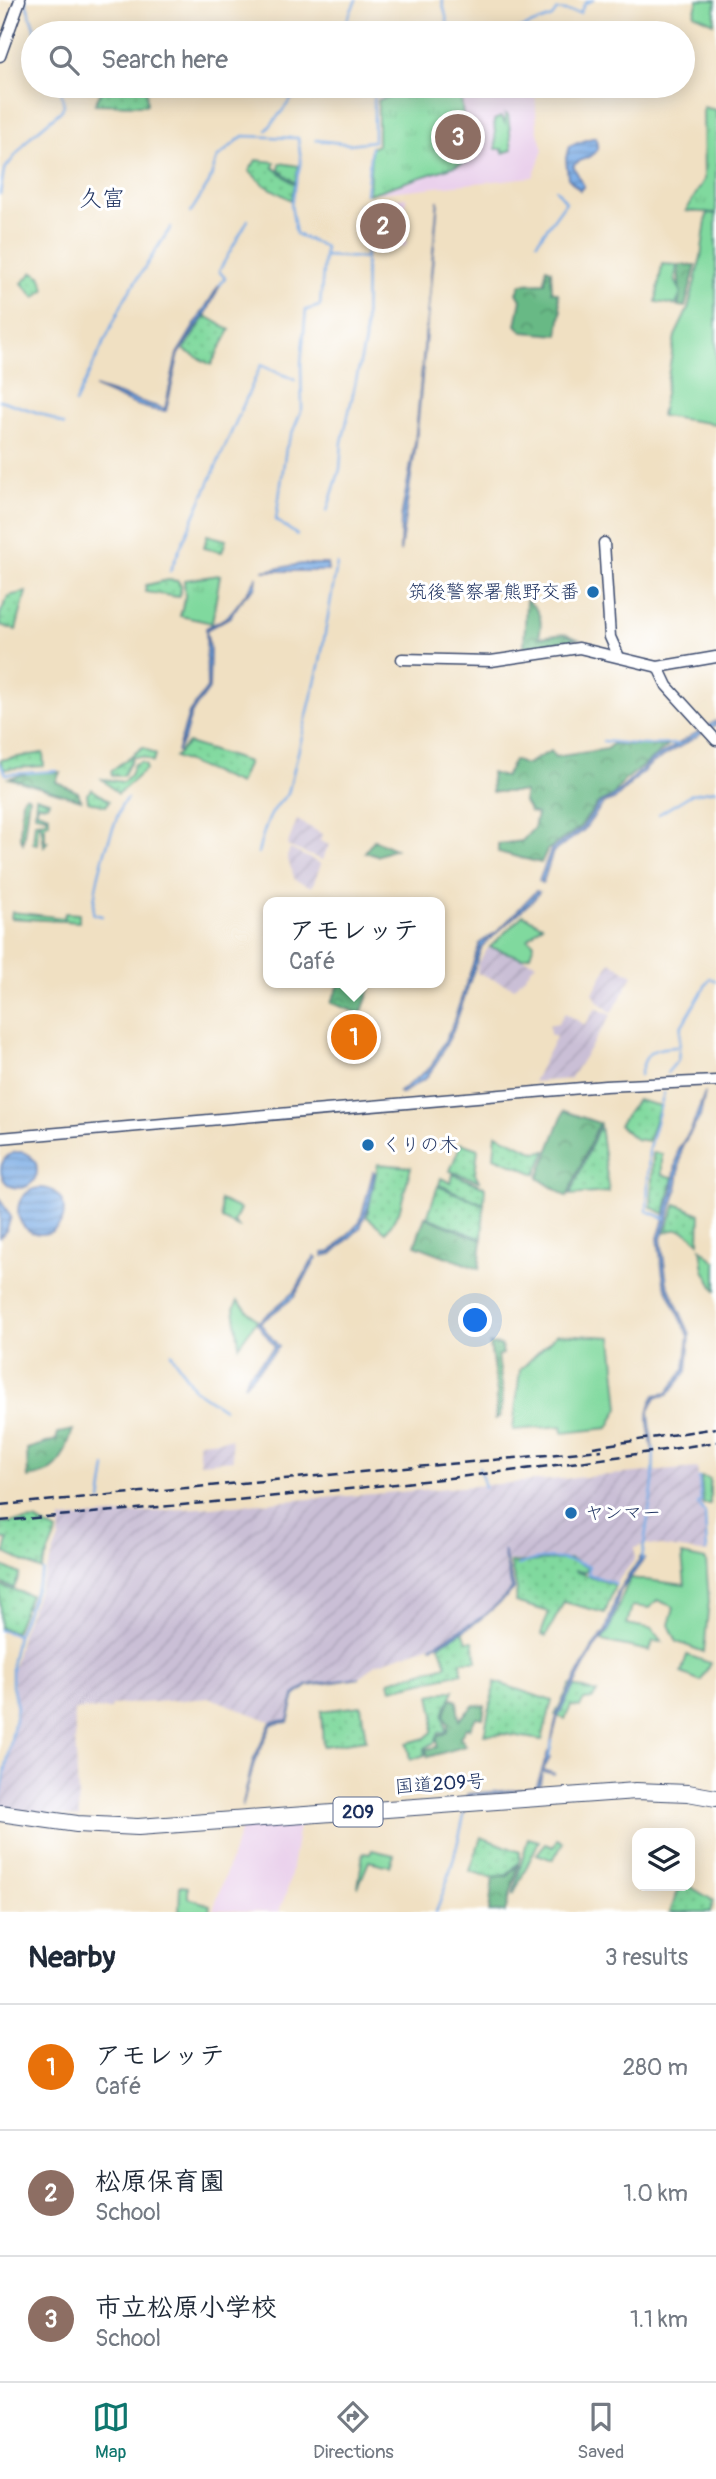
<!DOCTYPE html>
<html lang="en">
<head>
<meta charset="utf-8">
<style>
  :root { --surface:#fff; --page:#f2f2f3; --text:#1f2937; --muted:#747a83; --line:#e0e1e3; --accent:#0f766e }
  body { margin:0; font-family:Pangolin,"Klee One",sans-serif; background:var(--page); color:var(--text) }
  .controls { position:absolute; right:21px; bottom:21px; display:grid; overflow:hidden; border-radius:14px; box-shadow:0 4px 18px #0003 }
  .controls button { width:63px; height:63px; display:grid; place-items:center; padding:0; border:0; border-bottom:2px solid var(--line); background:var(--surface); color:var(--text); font:35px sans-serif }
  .you { position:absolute; left:476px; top:1321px; width:24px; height:24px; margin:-18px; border:5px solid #fff; border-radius:50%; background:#1a73e8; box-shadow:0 0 0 10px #1a73e833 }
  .badge { display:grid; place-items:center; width:46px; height:46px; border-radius:50%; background:var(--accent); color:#fff; font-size:23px; font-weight:700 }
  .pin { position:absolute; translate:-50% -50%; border:4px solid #fff; box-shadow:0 2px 7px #0006 }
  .popup { position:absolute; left:263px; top:897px; width:182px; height:91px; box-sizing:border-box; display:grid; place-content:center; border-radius:14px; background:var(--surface); filter:drop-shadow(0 2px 5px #0005); font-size:23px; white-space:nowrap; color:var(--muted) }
  .popup b { font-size:26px; color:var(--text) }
  .popup::after { content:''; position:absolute; left:50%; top:100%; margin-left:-14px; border:14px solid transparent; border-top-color:var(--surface) }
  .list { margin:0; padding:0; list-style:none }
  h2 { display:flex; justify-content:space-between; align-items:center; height:91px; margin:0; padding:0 28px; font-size:30px }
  h2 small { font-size:23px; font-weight:400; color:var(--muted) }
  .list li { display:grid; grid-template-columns:46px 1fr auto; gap:21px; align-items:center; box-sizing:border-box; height:126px; padding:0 28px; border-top:2px solid var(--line) }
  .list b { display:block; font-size:26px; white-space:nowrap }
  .list p { margin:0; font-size:23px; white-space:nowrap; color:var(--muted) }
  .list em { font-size:23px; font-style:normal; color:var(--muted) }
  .icon { flex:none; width:38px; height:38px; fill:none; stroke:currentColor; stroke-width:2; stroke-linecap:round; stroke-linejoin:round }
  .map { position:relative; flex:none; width:716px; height:1912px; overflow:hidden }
  .search { position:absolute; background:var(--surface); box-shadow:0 4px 18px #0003; left:21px; right:21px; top:21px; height:77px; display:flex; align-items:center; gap:18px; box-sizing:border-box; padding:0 24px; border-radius:38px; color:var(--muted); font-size:26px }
  .sheet { height:469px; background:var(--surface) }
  nav { display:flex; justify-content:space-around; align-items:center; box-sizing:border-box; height:98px; border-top:2px solid var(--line); background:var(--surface); font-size:19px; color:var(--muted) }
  nav a { display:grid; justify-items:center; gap:4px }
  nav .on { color:var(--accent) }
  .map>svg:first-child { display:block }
</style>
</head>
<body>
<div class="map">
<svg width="716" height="1912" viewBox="0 0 716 1912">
  <defs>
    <pattern id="industrial-furrows" width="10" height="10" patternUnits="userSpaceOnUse" patternTransform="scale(1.75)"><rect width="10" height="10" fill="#cabfd6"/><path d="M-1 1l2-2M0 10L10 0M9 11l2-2" fill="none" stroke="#ada4ba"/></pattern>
    <pattern id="grass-dots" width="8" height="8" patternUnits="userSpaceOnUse" patternTransform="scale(1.75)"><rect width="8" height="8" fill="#80d99e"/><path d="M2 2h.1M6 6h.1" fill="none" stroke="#6ebb8a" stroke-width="1.8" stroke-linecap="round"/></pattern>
    <pattern id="forest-crowns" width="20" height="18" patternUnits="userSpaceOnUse" patternTransform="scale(1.75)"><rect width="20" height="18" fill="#68b985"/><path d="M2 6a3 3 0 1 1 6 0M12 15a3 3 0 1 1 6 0" fill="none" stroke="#559770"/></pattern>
    <pattern id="park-tufts" width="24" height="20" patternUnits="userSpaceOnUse" patternTransform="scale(1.75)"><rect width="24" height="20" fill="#80d99e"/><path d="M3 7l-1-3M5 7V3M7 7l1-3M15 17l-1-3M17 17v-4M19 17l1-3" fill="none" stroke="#6ebb8a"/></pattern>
    <pattern id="water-rules" width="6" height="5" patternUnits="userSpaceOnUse" patternTransform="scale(1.75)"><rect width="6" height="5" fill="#78aae4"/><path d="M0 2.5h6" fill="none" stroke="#628bbc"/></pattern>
  </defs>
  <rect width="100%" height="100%" fill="#fff"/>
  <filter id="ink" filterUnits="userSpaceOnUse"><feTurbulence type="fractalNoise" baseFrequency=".0143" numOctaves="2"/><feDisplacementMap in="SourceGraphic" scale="14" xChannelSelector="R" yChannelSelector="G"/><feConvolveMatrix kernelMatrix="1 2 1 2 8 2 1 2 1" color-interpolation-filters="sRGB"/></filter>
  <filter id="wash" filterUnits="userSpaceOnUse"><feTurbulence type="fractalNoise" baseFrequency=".00686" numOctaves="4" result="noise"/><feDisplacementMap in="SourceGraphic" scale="28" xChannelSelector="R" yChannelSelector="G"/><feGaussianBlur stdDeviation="1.57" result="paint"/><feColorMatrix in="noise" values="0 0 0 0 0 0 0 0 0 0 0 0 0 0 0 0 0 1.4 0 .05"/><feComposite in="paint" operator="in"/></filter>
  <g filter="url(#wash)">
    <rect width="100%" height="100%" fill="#f0e0c2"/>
    <path fill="#ead1ec" d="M 384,86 L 540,86 L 535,89 L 537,129 L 543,150 L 533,177 L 369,194 L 371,148 L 378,145 L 378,100 Z
      M 406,197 L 406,246 L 364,247 L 357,205 Z
      M 300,1820 L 289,1885 L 279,1912 L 213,1910 L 242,1826 Z"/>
    <path fill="url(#industrial-furrows)" d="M 297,820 L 322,834 L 320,841 L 329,845 L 322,860 L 287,846 Z
      M 290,849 L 321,864 L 312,887 L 295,880 L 287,857 Z
      M 489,947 L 536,963 L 515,988 L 477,973 L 478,963 Z
      M 610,962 L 633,975 L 612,1013 L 598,1002 L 593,993 Z
      M 596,1008 L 611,1015 L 570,1079 L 533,1082 L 556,1037 L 550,1034 L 549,1025 L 558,1023 L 565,1013 L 585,1025 Z
      M 231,1439 L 233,1460 L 200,1463 L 198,1442 Z
      M 697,1468 L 709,1553 L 646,1544 L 635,1548 L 635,1559 L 616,1583 L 588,1573 L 590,1567 L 570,1558 L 504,1562 L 511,1588 L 486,1614 L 442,1641 L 376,1664 L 359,1678 L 308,1684 L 293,1695 L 287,1721 L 272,1722 L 211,1698 L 112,1705 L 111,1709 L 74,1710 L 79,1818 L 0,1808 L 15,1711 L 13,1670 L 22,1632 L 59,1539 L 61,1519 Z"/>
    <path fill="url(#grass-dots)" stroke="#4e847e" stroke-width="2" d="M 104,86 L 146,86 L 147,105 L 95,104 Z
      M 256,160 L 275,162 L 273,167 L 295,185 L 291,200 L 263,184 L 249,171 Z
      M 280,163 L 299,166 L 295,183 L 279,170 Z
      M 33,272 L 40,276 L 45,289 L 35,298 L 22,283 Z
      M 206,316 L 230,330 L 211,365 L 184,350 Z
      M 207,535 L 226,540 L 222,552 L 204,548 Z
      M 168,580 L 178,581 L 181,586 L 179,597 L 145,592 L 146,585 Z
      M 26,592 L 16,630 L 0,625 L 0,614 L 8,596 Z
      M 188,743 L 248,762 L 239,784 L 175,757 Z
      M 143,747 L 156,755 L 153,762 L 143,757 L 133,757 L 123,776 L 112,776 L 111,771 Z
      M 43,753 L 44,766 L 4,769 L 0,760 Z
      M 141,762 L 146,765 L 146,769 L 118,794 L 102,779 L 123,782 L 130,775 L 134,764 Z
      M 92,789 L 109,801 L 106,806 L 88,801 L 87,794 Z
      M 36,797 L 49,801 L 47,805 L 37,804 L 37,811 L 49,815 L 49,823 L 45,824 L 45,841 L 48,841 L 44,846 L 41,825 L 38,825 L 37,844 L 33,843 L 35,822 L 46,821 L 46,816 L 35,814 Z
      M 12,912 L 64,918 L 65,913 L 79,914 L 79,922 L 11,918 Z
      M 637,1100 L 660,1106 L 648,1141 L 635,1139 L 619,1125 Z
      M 600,1125 L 609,1192 L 570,1195 Z
      M 496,1134 L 535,1152 L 546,1151 L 536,1174 L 494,1157 Z
      M 461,1143 L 478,1149 L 475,1173 L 479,1181 L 450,1171 Z
      M 653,1153 L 662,1154 L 662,1175 L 673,1177 L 665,1214 L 651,1207 Z
      M 378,1164 L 411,1167 L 399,1212 L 386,1232 L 367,1217 Z
      M 453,1174 L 485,1187 L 484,1204 L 439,1185 L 441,1178 L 451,1183 Z
      M 438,1186 L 484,1205 L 482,1239 L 427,1217 Z
      M 676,1204 L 700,1214 L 699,1242 C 689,1233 679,1225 665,1233 Z
      M 36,1520 L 57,1532 L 41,1570 L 5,1553 L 8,1539 L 0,1539 L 0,1523 Z
      M 570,1559 L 588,1568 L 585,1572 L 574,1571 L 615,1585 L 605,1613 L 564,1602 L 546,1636 L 541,1634 L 549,1612 L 515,1602 L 517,1589 L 510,1563 Z
      M 0,1565 L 20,1574 L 14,1588 L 0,1583 Z
      M 0,1586 L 30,1595 L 15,1632 L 0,1628 Z
      M 463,1631 L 467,1641 L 473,1641 L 477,1661 L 461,1661 L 462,1673 L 391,1689 L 389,1681 L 447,1665 L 439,1645 Z
      M 495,1682 L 552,1701 L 542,1740 L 504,1734 L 484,1735 Z
      M 570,1685 L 597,1693 L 592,1699 L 584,1700 L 580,1707 L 571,1706 L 565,1719 L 555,1715 Z
      M 454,1690 L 443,1715 L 446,1732 L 439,1733 L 435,1742 L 425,1748 L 425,1755 L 410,1760 L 407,1743 L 425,1738 L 432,1732 L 434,1715 L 430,1695 Z
      M 361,1706 L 366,1740 L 323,1746 L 321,1711 Z
      M 481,1837 L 520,1852 L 519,1862 L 507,1875 L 490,1877 L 470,1871 Z
      M 557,1839 L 563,1842 L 553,1860 L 537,1854 L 545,1844 L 553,1847 Z
      M 680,1886 L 689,1886 L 714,1901 L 710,1912 L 670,1912 Z"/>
    <path fill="url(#forest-crowns)" stroke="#427472" stroke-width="2" d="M 679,265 L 696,265 L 685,307 L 678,306 C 682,291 677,280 679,265 Z
      M 546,268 L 551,270 L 552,291 L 558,293 L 561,312 L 558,335 L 523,332 L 516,325 L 521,300 L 517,293 L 521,284 L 545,283 Z
      M 526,600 C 541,610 543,621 539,637 L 565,634 L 578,639 L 524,647 Z
      M 612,744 L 668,746 L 624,781 L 613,795 L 598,803 L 579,828 L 547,850 L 541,863 L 498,852 L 498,844 L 522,841 L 534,828 L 537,814 L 530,812 L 524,802 L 524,792 L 492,792 L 491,773 L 505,777 L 514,760 L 525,765 L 551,751 L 555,757 L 607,749 Z
      M 33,772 L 60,772 L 56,782 L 78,792 L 81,800 L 9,778 Z
      M 26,795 L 29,797 L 23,843 L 20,837 L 22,799 Z
      M 374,840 L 395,849 L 377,856 L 365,852 Z
      M 340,983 L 372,983 L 361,1014 L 331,1003 Z
      M 564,1111 L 599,1123 L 567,1197 L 538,1178 Z
      M 425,1217 L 482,1240 L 479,1269 L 415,1245 Z
      M 490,1344 L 501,1345 L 503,1354 L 498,1356 L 503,1393 L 500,1417 L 495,1419 L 497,1394 Z
      M 73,1430 C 62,1458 62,1473 28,1478 L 27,1449 L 56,1440 L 58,1433 Z
      M 451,1698 L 457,1701 L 459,1720 L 474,1705 L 485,1706 L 483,1718 L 476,1717 L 470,1729 L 466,1728 L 460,1737 L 466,1746 L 428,1757 L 426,1749 L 437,1747 L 437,1737 L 447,1732 L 448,1725 L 444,1715 Z
      M 519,1864 L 505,1912 L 489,1912 L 493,1877 L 508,1876 Z"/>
    <path fill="url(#park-tufts)" stroke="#4e847e" stroke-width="2" d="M 429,86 L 460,86 L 467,162 L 369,194 L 371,148 L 378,145 L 378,100 Z
      M 703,107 L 716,110 L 716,213 L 686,211 L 704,180 Z
      M 383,209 L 386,235 L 378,235 L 377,240 L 372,241 L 368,234 L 365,210 Z
      M 220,575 L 212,623 L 180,616 L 185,597 L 184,580 Z"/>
    <path fill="#80d99e" stroke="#4e847e" stroke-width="2" d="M 698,0 L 716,0 L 714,23 L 694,14 Z
      M 505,114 L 508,115 L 512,150 L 503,153 L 502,149 L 496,149 L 494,120 L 501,117 L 505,123 Z
      M 707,213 L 716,214 L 716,424 L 661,416 L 675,336 L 688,309 L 701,257 Z
      M 662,264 L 677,265 L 675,280 L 681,292 L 676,305 L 656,302 Z
      M 523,915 L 542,925 L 528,939 L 534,943 L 530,955 L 523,958 L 490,947 Z
      M 220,1200 L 240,1209 L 234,1222 L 240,1228 L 222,1219 Z
      M 701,1249 L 716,1262 L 716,1292 L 704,1270 Z
      M 238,1301 L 257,1320 L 239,1345 L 234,1308 Z
      M 557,1334 L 612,1337 L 619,1408 L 608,1428 L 563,1433 L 562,1426 L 513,1430 L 520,1370 Z
      M 701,1477 L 710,1479 L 710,1504 L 703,1504 Z
      M 682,1555 L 706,1560 L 709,1601 L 704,1652 L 677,1642 L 669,1625 L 674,1607 L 657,1600 L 650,1608 L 632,1606 L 627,1624 L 652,1629 L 662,1642 L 653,1641 L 650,1651 L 602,1641 C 616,1621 619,1598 631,1578 L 685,1585 Z
      M 687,1655 L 710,1663 L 701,1681 L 681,1673 Z
      M 528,1838 L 539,1841 L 513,1895 Z
      M 372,1850 L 394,1855 L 390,1866 L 369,1861 L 358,1887 L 363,1853 L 370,1854 Z
      M 180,1886 L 188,1887 L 188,1898 L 210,1905 L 209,1912 L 179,1912 Z"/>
    <path fill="url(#water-rules)" stroke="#4a6ca1" stroke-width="2" d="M 595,137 C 604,159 583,155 573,166 L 584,186 L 580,190 L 568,178 L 566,158 L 569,146 Z
      M 438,200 L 416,443 L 400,552 L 401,517 L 415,443 Z
      M 219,285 L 220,285 L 207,312 L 179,353 L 166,411 C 144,412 115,395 94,387 L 165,409 L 177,354 Z
      M 302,564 L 327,564 L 328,571 L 263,571 Z
      M 257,576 L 256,586 L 243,598 L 230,617 L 206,630 L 210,650 L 209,689 L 191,714 L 184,739 L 177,752 L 189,713 L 207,688 L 206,628 C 212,624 220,622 226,617 C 231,614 256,581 257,576 Z
      M 716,721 L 716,725 L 651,764 L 614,800 L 603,804 L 583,831 L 553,852 L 544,879 L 542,883 L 539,881 L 551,850 L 581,829 L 599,804 L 612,798 L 652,760 Z
      M 536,891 L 539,892 L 534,899 L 482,946 L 453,1031 L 436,1064 L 426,1078 L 401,1094 L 399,1092 L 431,1067 L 451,1029 L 480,943 L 498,931 Z
      M 705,1092 L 700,1117 L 682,1146 L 676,1193 L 661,1239 L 667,1283 L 690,1334 L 687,1371 L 668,1395 L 656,1397 L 649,1411 L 653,1451 C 649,1431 643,1413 655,1395 L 667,1393 L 685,1369 L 689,1336 L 664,1283 L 658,1238 L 672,1193 L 678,1149 L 691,1130 Z
      M1 1170a18 18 0 1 1 36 0a18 18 0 1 1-36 0Z
      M 373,1172 L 375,1173 L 369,1205 L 360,1228 L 332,1254 L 323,1256 L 323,1253 L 331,1252 L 360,1222 Z
      M18 1211a23 23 0 1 1 46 0a23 23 0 1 1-46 0Z
      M 0,1199 L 11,1217 L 6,1231 L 0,1237 Z
      M 315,1256 L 317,1258 L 294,1297 L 260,1323 L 279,1347 L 244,1385 L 249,1374 L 275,1347 L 257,1323 L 295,1291 Z
      M 503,1550 L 514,1589 C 489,1614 463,1635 430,1647 L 487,1614 L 512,1589 Z
      M 641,1557 L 644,1558 L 642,1562 L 620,1591 L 609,1630 L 594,1648 L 558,1716 L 551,1743 L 558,1711 L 592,1648 L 606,1630 L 618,1591 Z
      M 360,1678 L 308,1686 L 295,1696 L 288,1722 L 272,1724 L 254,1763 L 242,1807 L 253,1761 L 271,1722 L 288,1720 L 294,1695 L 308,1685 Z
      M 548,1752 L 550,1758 L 543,1770 L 555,1774 L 542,1771 L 539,1790 L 470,1796 L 463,1817 L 468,1794 L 536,1788 Z"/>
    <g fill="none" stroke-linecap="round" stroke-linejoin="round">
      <path stroke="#78aae4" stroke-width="2.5" d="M 25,0 L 36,33
        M 442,0 L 450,33
        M 341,33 L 356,0
        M 508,33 L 552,17 L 557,10 L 580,13 L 585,3 L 593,0
        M 267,130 L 302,86
        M 316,140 L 349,144 L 374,141 L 374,96 L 378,86
        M 0,194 L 4,170 L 30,137 L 61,111 L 64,105 L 60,86
        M 366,194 L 371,147
        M 190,213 L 209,183 L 217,158 L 243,136 L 298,138 L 301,161 L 291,205 L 296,234 L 325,247 L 320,306 L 306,310 L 301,364 L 302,409 L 286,448 L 276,520 L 297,535
        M 537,242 L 566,202 L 556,189
        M 324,256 L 365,258
        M 220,285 L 225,278 L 219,271 L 248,220
        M 0,400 L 42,414 L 64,425
        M 75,403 L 125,298 L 171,227
        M 327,511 L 340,469 L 342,442 L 365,341 L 366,240 L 359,205
        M 170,571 L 261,365 L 295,380
        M 603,741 L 644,745 L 677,744
        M 0,764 L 6,774 L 57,771
        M 659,814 L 692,794 L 716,790
        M 258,853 C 264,829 269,810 288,794 L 320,662 L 337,564
        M 102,916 L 93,914 C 95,876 108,841 122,804 L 127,798
        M 667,1073 L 678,1060 L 681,1027 L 710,978 L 716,981
        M 640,1075 C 646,1049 652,1049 676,1047
        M 664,1093 L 649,1148 L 647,1211 L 665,1218
        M 171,1353 L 194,1389 L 224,1409
        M 479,1467 L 485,1487
        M 699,1478 L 701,1501 L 698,1504 L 705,1513 L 707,1551
        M 101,1501 L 106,1467
        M 642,1559 L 653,1483 L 654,1448
        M 518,1565 C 542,1555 566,1557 589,1567 L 588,1574 L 616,1584
        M 0,1630 L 17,1635
        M 549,1756 L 552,1741
        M 0,1801 L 17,1707 L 12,1686 L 12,1660 L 17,1636 L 43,1571
        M 436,1912 C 449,1880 457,1848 464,1815"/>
    </g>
  </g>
  <g filter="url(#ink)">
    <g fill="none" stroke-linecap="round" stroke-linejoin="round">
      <defs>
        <path id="minor" d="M 0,56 L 20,0
          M 604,543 L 610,637 L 619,657
          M 402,659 L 491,661 L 579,648 L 658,667 L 716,657
          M 658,667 L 667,686 L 716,740
          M 0,1138 L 605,1086 L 716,1081"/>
        <path id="highway" d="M 0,1813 L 77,1824 L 138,1827 L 636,1791 L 688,1793 L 716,1798"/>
      </defs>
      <use href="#minor" stroke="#3b4a6d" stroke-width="13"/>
      <use href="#highway" stroke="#3b4a6d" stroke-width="18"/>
      <use href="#minor" stroke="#fff" stroke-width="10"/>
      <use href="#highway" stroke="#fff" stroke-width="16"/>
      <path stroke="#1b2f5e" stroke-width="2.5" stroke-dasharray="10 5" stroke-linecap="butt" d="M 593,1447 L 716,1428
        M 0,1505 L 602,1450
        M 0,1521 C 240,1500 478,1480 716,1442"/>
    </g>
  </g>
  <g fill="#1f6fb2" stroke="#fff" stroke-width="2.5">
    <circle cx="593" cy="592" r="7"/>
    <circle cx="368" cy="1145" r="7"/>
    <circle cx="571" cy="1513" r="7"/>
  </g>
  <g text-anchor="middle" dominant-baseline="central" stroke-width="6" stroke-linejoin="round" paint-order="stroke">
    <rect fill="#fff" stroke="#5f6d8e" stroke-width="2" x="333.5" y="1797.5" width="49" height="29" rx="5"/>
    <g font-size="18" font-weight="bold" fill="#1b2f5e">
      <text x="358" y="1812">209</text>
    </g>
    <g font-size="19" fill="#1b2f5e" stroke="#fff" text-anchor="start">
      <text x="579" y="592" text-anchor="end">筑後警察署熊野交番</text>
      <text x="382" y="1145">くりの木</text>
      <text x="585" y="1513">ヤンマー</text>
    </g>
    <g font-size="19" fill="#1b2f5e" stroke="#fff">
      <text transform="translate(440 1784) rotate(-4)">国道209号</text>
    </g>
    <g font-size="23" fill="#1b2f5e" stroke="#fff">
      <text x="102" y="198">久富</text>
    </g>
  </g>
</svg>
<div class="controls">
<button><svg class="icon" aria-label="layers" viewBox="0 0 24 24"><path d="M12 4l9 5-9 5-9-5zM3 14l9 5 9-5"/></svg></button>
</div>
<div class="you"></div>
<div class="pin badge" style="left:354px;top:1037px;background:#e8710a">1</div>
<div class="popup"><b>アモレッテ</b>Café</div>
<div class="pin badge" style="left:383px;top:226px;background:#8d6e63">2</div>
<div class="pin badge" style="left:458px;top:137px;background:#8d6e63">3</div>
<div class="search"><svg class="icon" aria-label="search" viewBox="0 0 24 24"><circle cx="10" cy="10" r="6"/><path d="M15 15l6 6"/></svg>Search here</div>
</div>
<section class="sheet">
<h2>Nearby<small>3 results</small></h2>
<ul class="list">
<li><span class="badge" style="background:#e8710a">1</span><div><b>アモレッテ</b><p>Café</p></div><em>280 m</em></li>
<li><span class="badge" style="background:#8d6e63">2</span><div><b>松原保育園</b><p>School</p></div><em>1.0 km</em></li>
<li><span class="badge" style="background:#8d6e63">3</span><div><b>市立松原小学校</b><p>School</p></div><em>1.1 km</em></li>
</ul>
</section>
<nav>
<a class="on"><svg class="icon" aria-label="map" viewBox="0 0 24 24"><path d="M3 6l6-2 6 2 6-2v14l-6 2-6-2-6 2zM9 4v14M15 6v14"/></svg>Map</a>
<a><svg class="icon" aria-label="directions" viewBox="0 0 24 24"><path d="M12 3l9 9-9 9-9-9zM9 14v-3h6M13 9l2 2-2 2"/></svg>Directions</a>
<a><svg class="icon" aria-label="saved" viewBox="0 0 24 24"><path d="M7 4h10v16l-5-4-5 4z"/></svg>Saved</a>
</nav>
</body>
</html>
